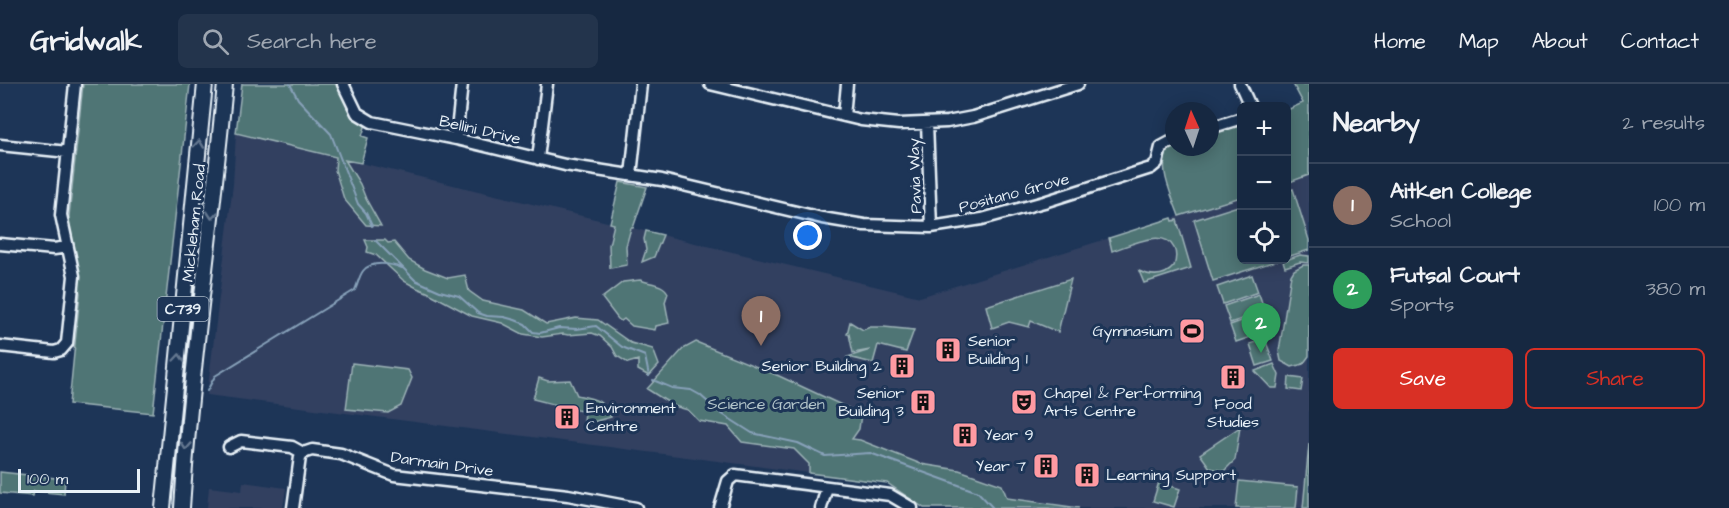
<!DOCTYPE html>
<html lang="en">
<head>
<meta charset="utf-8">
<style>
  :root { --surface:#162841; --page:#23344c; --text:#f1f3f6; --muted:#9ea6b1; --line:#35445a; --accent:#d93025 }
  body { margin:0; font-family:"Architects Daughter",sans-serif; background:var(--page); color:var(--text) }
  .controls { position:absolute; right:18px; top:18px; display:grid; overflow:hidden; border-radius:9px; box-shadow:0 3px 15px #0003 }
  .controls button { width:54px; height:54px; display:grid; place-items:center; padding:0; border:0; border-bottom:2px solid var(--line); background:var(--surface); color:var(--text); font:30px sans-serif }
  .compass { position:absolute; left:1165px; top:18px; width:54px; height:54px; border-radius:50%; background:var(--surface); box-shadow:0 3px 15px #0003; rotate:357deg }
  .scale { position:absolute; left:18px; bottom:15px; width:122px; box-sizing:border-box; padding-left:6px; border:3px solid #e8f1f8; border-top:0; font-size:16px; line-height:21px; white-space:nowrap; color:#e8f1f8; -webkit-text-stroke:4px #1d3557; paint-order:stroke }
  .you { position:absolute; left:808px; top:152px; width:21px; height:21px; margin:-15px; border:4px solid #fff; border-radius:50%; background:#1a73e8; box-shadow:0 0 0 9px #1a73e833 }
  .badge { display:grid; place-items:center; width:39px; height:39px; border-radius:50%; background:var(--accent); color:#fff; font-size:20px; font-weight:700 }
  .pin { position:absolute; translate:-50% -50px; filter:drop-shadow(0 2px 3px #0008) }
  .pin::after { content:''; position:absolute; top:32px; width:21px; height:18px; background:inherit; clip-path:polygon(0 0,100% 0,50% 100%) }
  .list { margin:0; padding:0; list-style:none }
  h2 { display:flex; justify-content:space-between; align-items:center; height:78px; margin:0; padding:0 24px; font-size:26px }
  h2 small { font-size:20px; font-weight:400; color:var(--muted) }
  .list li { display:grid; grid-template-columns:39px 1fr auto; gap:18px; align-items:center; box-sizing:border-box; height:84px; padding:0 24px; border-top:2px solid var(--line) }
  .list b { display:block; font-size:22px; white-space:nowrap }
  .list p { margin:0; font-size:20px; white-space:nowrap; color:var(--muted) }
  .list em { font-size:20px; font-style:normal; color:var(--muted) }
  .actions { display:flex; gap:12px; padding:18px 24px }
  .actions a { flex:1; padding:14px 0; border:2px solid var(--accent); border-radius:9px; text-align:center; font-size:21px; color:var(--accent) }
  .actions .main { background:var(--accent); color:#fff }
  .icon { flex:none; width:33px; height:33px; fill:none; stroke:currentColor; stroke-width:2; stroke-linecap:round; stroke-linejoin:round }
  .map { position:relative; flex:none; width:1309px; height:424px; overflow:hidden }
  header { display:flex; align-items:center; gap:36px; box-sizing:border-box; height:84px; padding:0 30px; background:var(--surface); border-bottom:2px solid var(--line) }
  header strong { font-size:28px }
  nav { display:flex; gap:33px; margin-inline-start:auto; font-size:21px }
  .search { width:420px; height:54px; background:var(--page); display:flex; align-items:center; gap:15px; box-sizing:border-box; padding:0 21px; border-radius:9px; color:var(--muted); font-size:22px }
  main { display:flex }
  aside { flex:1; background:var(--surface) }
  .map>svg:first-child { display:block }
</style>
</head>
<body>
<header>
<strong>Gridwalk</strong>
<div class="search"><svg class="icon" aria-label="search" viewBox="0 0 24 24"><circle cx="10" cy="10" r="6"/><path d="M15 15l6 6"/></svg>Search here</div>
<nav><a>Home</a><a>Map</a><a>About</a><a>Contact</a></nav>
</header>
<main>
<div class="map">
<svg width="1309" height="424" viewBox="0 0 1309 424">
  <rect width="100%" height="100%" fill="#1d3557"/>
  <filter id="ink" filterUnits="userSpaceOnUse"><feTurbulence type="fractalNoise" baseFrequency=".0167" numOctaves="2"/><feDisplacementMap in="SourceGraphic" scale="12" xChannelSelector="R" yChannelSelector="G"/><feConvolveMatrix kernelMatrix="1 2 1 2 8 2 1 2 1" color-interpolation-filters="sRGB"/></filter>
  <g filter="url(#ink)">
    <path fill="#314061" d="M 236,49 L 920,213 L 1241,113 L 1242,176 L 1286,176 L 1287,99 L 1309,91 L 1309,360 L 1303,424 L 1079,424 L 207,311 L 233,100 Z
      M 243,398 L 286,404 L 283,424 L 207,424 L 209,403 L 242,407 Z"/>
    <path fill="#507475" stroke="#9cb2b6" stroke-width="1.5" d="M 83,0 L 190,0 L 153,329 L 69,320 L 80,209 L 67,151 Z
      M 242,0 L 339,0 L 348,25 L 366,40 L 362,52 L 368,54 L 361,79 L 345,76 L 360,100 L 366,115 L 381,142 L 366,141 L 344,115 L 335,86 L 336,73 L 236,49 Z
      M 1293,0 L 1309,0 L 1309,91 L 1287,99 L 1287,26 L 1303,19 Z
      M 1241,38 L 1241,113 L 1179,132 C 1172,111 1153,77 1174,60 L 1174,63 L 1210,63 L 1210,48 Z
      M 620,98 L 647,103 L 633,144 L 631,144 L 626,162 L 627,181 L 610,184 L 609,161 L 614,140 L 610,139 Z
      M 1293,105 L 1309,156 L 1309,166 L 1287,173 L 1287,107 Z
      M 1241,121 L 1242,176 L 1279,176 L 1213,197 L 1194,136 Z
      M 1172,134 L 1173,137 L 1177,136 L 1191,184 L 1144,199 L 1139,187 C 1152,193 1164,194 1174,182 C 1176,176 1177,170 1174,164 C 1164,143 1128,162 1112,167 L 1109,154 Z
      M 646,147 L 663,151 L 654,173 L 642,178 L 646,166 L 644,155 Z
      M 365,156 L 385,156 L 388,159 L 394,158 L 409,176 L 425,185 L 448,194 L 465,191 L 469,207 L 483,217 L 524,226 L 546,240 L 576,234 L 598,236 L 631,259 L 653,265 L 659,281 L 649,292 L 638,286 L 638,276 L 628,279 L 617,272 L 612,263 L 600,252 L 592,249 L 568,251 L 563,250 L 542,253 L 523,250 L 502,239 L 472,232 L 427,208 L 417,204 L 404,197 L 376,171 L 367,168 L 368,163 Z
      M 1300,171 L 1309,172 L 1309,179 L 1300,178 L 1285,183 L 1283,177 Z
      M 1303,181 L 1309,181 L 1309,272 L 1303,280 L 1292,283 L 1281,277 L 1279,267 L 1291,191 L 1294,186 Z
      M 1252,191 L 1258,208 L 1223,220 L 1217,203 Z
      M 1071,195 L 1058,248 L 1031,237 L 1029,243 L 1009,238 L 992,244 L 986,222 Z
      M 640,196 C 650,200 663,199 668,209 L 665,218 L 669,239 L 656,242 L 655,246 L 632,242 L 624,235 L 621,237 L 618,235 L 602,214 L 623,198 Z
      M 1259,210 L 1265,227 L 1230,239 L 1224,222 Z
      M 1265,229 L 1271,246 L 1236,258 L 1230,241 Z
      M 850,238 L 863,246 L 870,243 L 884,243 L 914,246 L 906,268 L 878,261 L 873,279 L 848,273 L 870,266 L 853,269 L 849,250 L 847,250 Z
      M 1265,255 L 1273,277 L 1257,282 L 1250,260 Z
      M 696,258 L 779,292 L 861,330 L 859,345 L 852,355 L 860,356 L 921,380 L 959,386 L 1002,401 L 1007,414 L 1079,424 L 924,424 L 887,399 L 809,389 L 809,380 L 794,365 L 742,358 L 728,342 L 699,337 L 688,326 L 674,322 L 647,305 L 683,265 Z
      M 352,279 L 408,286 L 412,294 L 401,322 L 388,329 L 346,325 Z
      M 1274,280 L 1279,291 L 1277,304 L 1271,304 L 1255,287 Z
      M 1289,293 L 1303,295 L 1301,307 L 1288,305 Z
      M 539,294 L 548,297 L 570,296 L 577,311 C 595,315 602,315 611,333 L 589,339 L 584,338 L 585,328 L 533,315 Z
      M 1240,343 L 1235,376 L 1224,387 L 1210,384 L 1200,370 Z
      M 1309,360 L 1309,424 L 1303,424 Z
      M 0,388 L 65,395 L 64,410 L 34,407 L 33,412 L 0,409 Z
      M 1239,397 L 1298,403 L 1296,424 L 1236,424 Z
      M 1159,398 L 1180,405 L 1174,423 L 1153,417 Z"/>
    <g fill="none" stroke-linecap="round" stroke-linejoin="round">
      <path stroke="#88a2ba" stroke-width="2" d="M 290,0 L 298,15 L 331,50 L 358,120 L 366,129 L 372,142
        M 375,156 L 415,196 L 440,207 L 459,212 L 478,229 L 487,232 L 504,233 L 515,236 L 525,240 L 533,248 L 540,249 L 559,244 L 577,245 L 596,242 L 622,263 L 645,272 L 649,292
        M 653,296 L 672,304 L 691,306 L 700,311 L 719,328 L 752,349 L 798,359 L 825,372 L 870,369 L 978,408 L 993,424
        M 207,307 L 215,292 L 355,206 C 358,200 359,192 363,187 C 372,176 391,180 402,184"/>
      <defs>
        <path id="minor" d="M 343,0 L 357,29 L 372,38 L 456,55 L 565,81 L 662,96 L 822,134 L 864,141 L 931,143 L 982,135 L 1044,118 L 1151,84 L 1157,79 L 1161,63 L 1174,56
          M 710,0 L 861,36 L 899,40 L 947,38 L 973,33 L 1078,0
          M 1240,0 L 1250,22
          M 844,32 L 847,0
          M 927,39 L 931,143
          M 1210,44 L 1242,34
          M 456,55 L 462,0
          M 0,61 L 68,68
          M 538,75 L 547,0
          M 631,91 L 641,0
          M 0,160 L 54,165 L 67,163
          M 0,262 L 54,268 L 61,266 L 67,259 L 74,192 L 61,131 L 75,0
          M 229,363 L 241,357 L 292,363 L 303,369
          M 293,424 L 300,373 L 303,369 L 312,366 L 341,370 L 394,391 L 568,411 L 636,424
          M 720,424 L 728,397 L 735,391 L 890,411 L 912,424
          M 821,424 L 827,403"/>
        <path id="major" d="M 163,424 L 205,0
          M 182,424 C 191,282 212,142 225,0"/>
      </defs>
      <use href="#minor" stroke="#e8f1f8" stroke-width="15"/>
      <use href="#major" stroke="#e8f1f8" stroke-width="18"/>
      <use href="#minor" stroke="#1d3557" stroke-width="10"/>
      <use href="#major" stroke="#1d3557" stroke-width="14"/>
    </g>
    <defs><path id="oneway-chevron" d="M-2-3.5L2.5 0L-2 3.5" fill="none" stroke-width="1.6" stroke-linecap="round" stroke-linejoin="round" transform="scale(1.5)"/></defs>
    <g stroke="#64778f">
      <use href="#oneway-chevron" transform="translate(199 60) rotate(-84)"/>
      <use href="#oneway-chevron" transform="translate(212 131) rotate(95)"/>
      <use href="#oneway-chevron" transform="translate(179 274) rotate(-85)"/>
      <use href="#oneway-chevron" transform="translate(186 362) rotate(94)"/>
    </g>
  </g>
  <defs>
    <symbol id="stadium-square" viewBox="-11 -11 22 22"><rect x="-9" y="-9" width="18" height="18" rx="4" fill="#ff9aa2" stroke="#1d3557"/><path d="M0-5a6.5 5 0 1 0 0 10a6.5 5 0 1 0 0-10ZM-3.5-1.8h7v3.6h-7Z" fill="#111"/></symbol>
    <symbol id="building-square" viewBox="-11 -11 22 22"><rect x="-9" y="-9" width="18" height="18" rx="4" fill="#ff9aa2" stroke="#1d3557"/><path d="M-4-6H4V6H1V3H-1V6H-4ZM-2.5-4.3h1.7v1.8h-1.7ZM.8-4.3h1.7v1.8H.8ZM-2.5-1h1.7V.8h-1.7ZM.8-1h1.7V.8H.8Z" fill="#111"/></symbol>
    <symbol id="theatre-square" viewBox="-11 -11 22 22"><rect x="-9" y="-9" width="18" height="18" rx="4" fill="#ff9aa2" stroke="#1d3557"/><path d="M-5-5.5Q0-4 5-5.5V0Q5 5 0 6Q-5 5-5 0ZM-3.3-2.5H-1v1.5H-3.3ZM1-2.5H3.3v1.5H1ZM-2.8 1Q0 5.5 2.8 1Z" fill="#111"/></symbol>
  </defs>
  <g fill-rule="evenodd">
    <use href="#stadium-square" x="1177" y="232" width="30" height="30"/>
    <use href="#building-square" x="933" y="251" width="30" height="30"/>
    <use href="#building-square" x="887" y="267" width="30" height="30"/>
    <use href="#building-square" x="1218" y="278" width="30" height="30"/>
    <use href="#building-square" x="908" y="303" width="30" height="30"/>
    <use href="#theatre-square" x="1009" y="303" width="30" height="30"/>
    <use href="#building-square" x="552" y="318" width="30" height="30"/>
    <use href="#building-square" x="950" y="336" width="30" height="30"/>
    <use href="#building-square" x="1031" y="367" width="30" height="30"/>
    <use href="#building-square" x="1072" y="376" width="30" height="30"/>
  </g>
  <g text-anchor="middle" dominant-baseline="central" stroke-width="6" stroke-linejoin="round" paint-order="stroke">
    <rect fill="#1d3557" stroke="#abb9c8" stroke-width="1.5" x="157.5" y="213" width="51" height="24" rx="4.5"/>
    <g font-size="15" font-weight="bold" fill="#e8f1f8">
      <text x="183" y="225">C739</text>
    </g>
    <g font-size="16" fill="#e8f1f8" stroke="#1d3557">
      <text transform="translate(480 46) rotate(13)">Bellini Drive</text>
      <text transform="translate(915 92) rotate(-92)">Pavia Way</text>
      <text transform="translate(1014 109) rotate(-15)">Positano Grove</text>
      <text transform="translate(194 139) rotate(-84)">Mickleham Road</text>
      <text transform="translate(442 380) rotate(8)">Darmain Drive</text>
    </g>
    <g font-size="16" fill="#e8f1f8" stroke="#1d3557" text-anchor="start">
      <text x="1172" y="247" text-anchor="end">Gymnasium</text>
      <text x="968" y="257">Senior<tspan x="968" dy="18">Building 1</tspan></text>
      <text x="882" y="282" text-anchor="end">Senior Building 2</text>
      <text x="904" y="309" text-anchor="end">Senior<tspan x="904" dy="18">Building 3</tspan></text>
      <text x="1044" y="309">Chapel &amp; Performing<tspan x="1044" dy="18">Arts Centre</tspan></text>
      <text x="1233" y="320" text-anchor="middle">Food<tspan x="1233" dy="18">Studies</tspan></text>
      <text x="586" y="324">Environment<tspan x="586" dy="18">Centre</tspan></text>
      <text x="984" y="351">Year 9</text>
      <text x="1026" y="382" text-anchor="end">Year 7</text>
      <text x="1106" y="391">Learning Support</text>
    </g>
    <g font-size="16" fill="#b3c5ca" stroke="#1d3557">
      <text x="766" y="320">Science Garden</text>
    </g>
  </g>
</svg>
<div class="controls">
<button>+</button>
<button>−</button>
<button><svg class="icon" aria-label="locate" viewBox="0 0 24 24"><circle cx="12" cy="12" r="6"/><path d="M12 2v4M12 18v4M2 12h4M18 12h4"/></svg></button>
</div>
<svg class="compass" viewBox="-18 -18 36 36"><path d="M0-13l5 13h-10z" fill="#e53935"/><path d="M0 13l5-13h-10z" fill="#9ea6b1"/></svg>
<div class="scale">100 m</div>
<div class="you"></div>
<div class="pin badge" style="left:761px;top:262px;background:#8d6e63">1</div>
<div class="pin badge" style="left:1261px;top:269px;background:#2e9e5b">2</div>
</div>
<aside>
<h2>Nearby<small>2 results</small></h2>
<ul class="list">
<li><span class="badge" style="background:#8d6e63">1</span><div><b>Aitken College</b><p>School</p></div><em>100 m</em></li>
<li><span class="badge" style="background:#2e9e5b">2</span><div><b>Futsal Court</b><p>Sports</p></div><em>380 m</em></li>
</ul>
<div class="actions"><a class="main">Save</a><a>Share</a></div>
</aside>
</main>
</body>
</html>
